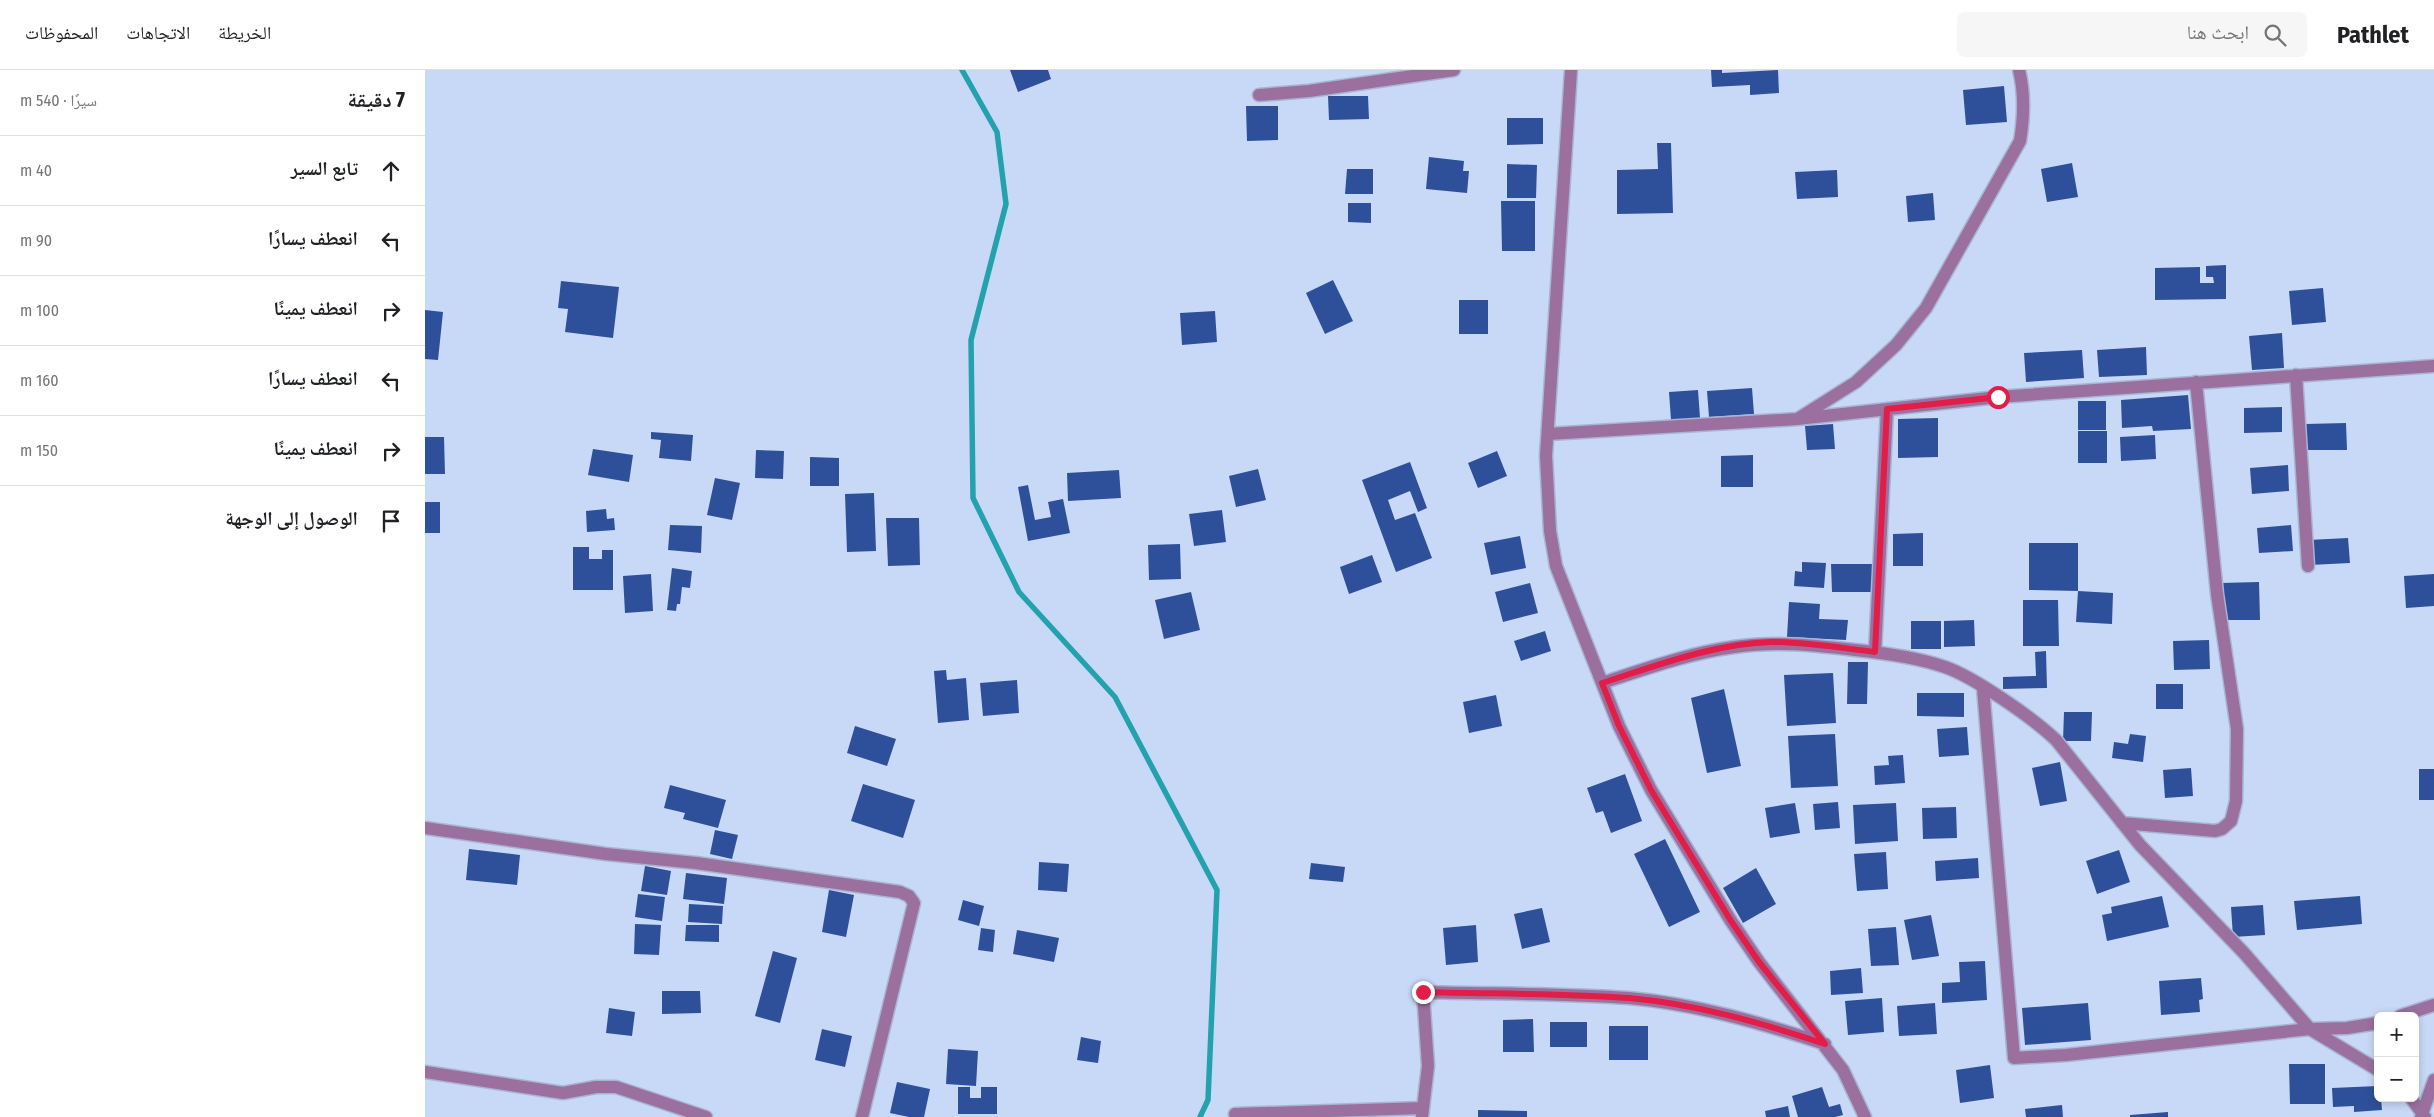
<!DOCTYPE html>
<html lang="ar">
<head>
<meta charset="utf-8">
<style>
  :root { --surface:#fff; --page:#f6f6f6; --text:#202124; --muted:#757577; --line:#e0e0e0 }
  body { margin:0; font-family:"Fira Sans Condensed","Noto Naskh Arabic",sans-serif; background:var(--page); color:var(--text); direction:rtl }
  .controls { position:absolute; right:15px; bottom:15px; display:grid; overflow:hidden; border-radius:8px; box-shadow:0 2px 8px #0003 }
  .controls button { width:45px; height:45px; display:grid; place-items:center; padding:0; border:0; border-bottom:1px solid var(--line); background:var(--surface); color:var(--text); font:25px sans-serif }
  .stop { position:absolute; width:15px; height:15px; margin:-11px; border:4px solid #e11d48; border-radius:50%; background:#fff }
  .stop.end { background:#e11d48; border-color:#fff; box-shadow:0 1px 5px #0008 }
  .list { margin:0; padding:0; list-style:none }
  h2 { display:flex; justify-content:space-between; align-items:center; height:65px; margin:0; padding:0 20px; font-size:21px }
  h2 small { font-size:16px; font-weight:400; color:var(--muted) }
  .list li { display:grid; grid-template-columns:32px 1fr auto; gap:15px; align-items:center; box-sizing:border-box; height:70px; padding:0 20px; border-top:1px solid var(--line) }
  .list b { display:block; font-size:19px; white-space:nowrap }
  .list em { font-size:16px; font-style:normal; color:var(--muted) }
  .icon { flex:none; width:28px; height:28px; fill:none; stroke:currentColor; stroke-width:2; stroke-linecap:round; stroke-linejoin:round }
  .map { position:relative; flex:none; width:2009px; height:1047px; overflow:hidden; direction:ltr }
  header { display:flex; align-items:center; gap:30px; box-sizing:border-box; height:70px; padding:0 25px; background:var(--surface); border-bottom:1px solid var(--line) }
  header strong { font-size:24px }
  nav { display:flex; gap:28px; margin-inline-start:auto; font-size:18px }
  .search { width:350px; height:45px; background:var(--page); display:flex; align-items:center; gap:12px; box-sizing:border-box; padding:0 18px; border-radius:8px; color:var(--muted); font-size:19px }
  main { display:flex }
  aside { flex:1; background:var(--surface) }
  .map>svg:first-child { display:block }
</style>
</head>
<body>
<header>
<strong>Pathlet</strong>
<div class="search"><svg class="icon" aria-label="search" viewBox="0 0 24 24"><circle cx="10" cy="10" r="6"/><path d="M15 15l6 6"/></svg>ابحث هنا</div>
<nav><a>الخريطة</a><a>الاتجاهات</a><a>المحفوظات</a></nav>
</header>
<main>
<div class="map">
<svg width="2009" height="1047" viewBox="0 0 2009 1047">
  <rect width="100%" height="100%" fill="#c8d8f7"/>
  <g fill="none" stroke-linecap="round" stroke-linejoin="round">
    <path stroke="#23a2ad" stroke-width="5.5" d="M 537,0 L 572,62 L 581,134 L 546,270 L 548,428 L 594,522 L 690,627 L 792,820 L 783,1030 L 775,1047"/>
  </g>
  <path fill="#2e509b" d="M 585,0 L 623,0 L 626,9 L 593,22 Z
    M 1286,0 L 1297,0 L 1297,3 L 1353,0 L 1354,23 L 1325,25 L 1325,15 L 1287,17 Z
    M 1579,16 L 1582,52 L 1541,55 L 1538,20 Z
    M 903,26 L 943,26 L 944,49 L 904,50 Z
    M 821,36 L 853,36 L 853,70 L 822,71 Z
    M 1082,48 L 1118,48 L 1118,74 L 1082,75 Z
    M 1232,73 L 1246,73 L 1248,143 L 1192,144 L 1192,100 L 1233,99 Z
    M 1004,87 L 1039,91 L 1038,101 L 1044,101 L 1042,123 L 1001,119 Z
    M 1647,93 L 1653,127 L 1622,132 L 1616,99 Z
    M 1082,94 L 1112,95 L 1111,128 L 1082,128 Z
    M 922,99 L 948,99 L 948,124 L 920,124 Z
    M 1412,100 L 1413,127 L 1372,129 L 1370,102 Z
    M 1508,123 L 1510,150 L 1483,152 L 1481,126 Z
    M 1076,131 L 1110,131 L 1110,181 L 1077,181 Z
    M 923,133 L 946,133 L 946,153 L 923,152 Z
    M 1801,195 L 1801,229 L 1730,230 L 1730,198 L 1775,197 L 1775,213 L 1789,213 L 1788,207 L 1781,207 L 1781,196 Z
    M 908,210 L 928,251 L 900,264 L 881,223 Z
    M 136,211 L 194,217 L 188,268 L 140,262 L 143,239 L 133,238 Z
    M 1898,218 L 1901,252 L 1867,255 L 1864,221 Z
    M 1034,230 L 1063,230 L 1063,264 L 1034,264 Z
    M 0,240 L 18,242 L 13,290 L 0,289 Z
    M 790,241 L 792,272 L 757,275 L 755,243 Z
    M 1857,263 L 1859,298 L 1827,300 L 1824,266 Z
    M 1721,277 L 1722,305 L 1674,307 L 1672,280 Z
    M 1657,280 L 1659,308 L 1601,312 L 1599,283 Z
    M 1327,318 L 1329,344 L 1284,347 L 1282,321 Z
    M 1273,320 L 1275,348 L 1246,350 L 1244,322 Z
    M 1763,325 L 1766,359 L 1728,361 L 1727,356 L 1697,358 L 1696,330 Z
    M 1653,331 L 1681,331 L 1681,360 L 1653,360 Z
    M 1857,337 L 1857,362 L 1819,363 L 1819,338 Z
    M 1513,348 L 1513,387 L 1473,388 L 1473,349 Z
    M 1921,353 L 1922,380 L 1882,380 L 1881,354 Z
    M 1408,354 L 1410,379 L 1382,380 L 1380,356 Z
    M 1653,361 L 1682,361 L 1682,393 L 1653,393 Z
    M 226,362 L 268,365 L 266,391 L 234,388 L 236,370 L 226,369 Z
    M 1730,365 L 1731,389 L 1696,391 L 1695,367 Z
    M 0,367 L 19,367 L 20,404 L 0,404 Z
    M 168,379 L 208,385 L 204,412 L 163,405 Z
    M 331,380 L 359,381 L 358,409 L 330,408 Z
    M 1072,381 L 1082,406 L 1053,418 L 1043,393 Z
    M 1328,385 L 1328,417 L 1296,417 L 1296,386 Z
    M 385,387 L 414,388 L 414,416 L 385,416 Z
    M 985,392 L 1002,438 L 993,442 L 985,421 L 963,430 L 970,450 L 990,443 L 1007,488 L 971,502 L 937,410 Z
    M 1863,395 L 1864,421 L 1827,424 L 1825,398 Z
    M 833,399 L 841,430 L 811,437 L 804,406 Z
    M 694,400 L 696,428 L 643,431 L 642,403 Z
    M 290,408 L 315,413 L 307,450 L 282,445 Z
    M 603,415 L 610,450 L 626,447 L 623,432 L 638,429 L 645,463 L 603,471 L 593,417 Z
    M 449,423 L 451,481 L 422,482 L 420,424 Z
    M 0,432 L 15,432 L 15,463 L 0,463 Z
    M 181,439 L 182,449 L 189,448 L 190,460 L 162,462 L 161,441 Z
    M 797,440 L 801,472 L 769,476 L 764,444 Z
    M 461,448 L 494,448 L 495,495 L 463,496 Z
    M 245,455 L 277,456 L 276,483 L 243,480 Z
    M 1866,455 L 1868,481 L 1834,483 L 1832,458 Z
    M 1498,463 L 1498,496 L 1468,496 L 1468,464 Z
    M 1095,466 L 1101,498 L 1066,505 L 1059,473 Z
    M 1923,468 L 1925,493 L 1885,495 L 1883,470 Z
    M 1604,473 L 1653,473 L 1653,521 L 1604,520 Z
    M 755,474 L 756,509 L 724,510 L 723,475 Z
    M 148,477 L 164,477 L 164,489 L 177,489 L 177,480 L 188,480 L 188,520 L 148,520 Z
    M 947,485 L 957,512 L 924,524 L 915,497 Z
    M 1377,492 L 1401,493 L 1399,518 L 1369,516 L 1370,501 L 1377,502 Z
    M 1406,494 L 1448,494 L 1448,522 L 1407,522 Z
    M 247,498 L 267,501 L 265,518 L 257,517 L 255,534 L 252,534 L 251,541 L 242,540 Z
    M 226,504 L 228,541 L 200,543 L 198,506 Z
    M 2009,504 L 2009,536 L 1981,538 L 1979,506 Z
    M 1834,512 L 1835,550 L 1796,550 L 1796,513 Z
    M 1105,513 L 1113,543 L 1078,552 L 1070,522 Z
    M 1653,521 L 1688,523 L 1687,554 L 1651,552 Z
    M 766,522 L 775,560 L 739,569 L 730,530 Z
    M 1598,530 L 1633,530 L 1634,576 L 1598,576 Z
    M 1364,532 L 1395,534 L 1394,549 L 1423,550 L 1421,570 L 1362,567 Z
    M 1549,550 L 1550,576 L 1519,577 L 1519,551 Z
    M 1486,551 L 1516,551 L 1516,579 L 1486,579 Z
    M 1120,561 L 1126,581 L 1096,591 L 1089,571 Z
    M 1784,570 L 1785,599 L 1749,600 L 1748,571 Z
    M 1621,581 L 1622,618 L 1578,619 L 1578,607 L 1611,606 L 1610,582 Z
    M 1423,592 L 1443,592 L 1442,634 L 1422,634 Z
    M 521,600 L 522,610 L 541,608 L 544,650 L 513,653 L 509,601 Z
    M 1408,603 L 1411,653 L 1362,656 L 1359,605 Z
    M 592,610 L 594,643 L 558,646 L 555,613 Z
    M 1731,614 L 1758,614 L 1758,639 L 1731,639 Z
    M 1299,619 L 1316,696 L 1282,703 L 1266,628 Z
    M 1492,623 L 1539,623 L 1539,647 L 1492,646 Z
    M 1071,625 L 1077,656 L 1044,663 L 1038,632 Z
    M 1639,642 L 1667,642 L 1666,671 L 1638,671 Z
    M 430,656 L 471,669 L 462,696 L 422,683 Z
    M 1542,657 L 1544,685 L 1514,687 L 1512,659 Z
    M 1410,664 L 1413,716 L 1366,718 L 1363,666 Z
    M 1705,664 L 1721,666 L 1718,692 L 1687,688 L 1689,672 L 1703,674 Z
    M 1478,685 L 1480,713 L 1450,715 L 1449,696 L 1464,695 L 1463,686 Z
    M 1635,692 L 1642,731 L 1615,736 L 1607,698 Z
    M 1766,698 L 1768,726 L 1740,728 L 1738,700 Z
    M 1994,699 L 2009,699 L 2009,730 L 1994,730 Z
    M 1200,704 L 1217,751 L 1186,763 L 1178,741 L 1171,743 L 1162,718 Z
    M 438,714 L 490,730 L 478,768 L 426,751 Z
    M 245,715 L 301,730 L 293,758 L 258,749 L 260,743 L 239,738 Z
    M 1413,732 L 1415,758 L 1390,760 L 1388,734 Z
    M 1370,733 L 1375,763 L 1345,768 L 1340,738 Z
    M 1471,733 L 1473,771 L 1430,774 L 1428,735 Z
    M 1531,737 L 1532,768 L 1498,769 L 1497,738 Z
    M 290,760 L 313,765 L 307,789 L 285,784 Z
    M 1240,769 L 1275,842 L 1244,857 L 1209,784 Z
    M 44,779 L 95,785 L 92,815 L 41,810 Z
    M 1694,780 L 1705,812 L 1672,824 L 1661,791 Z
    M 1461,782 L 1463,819 L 1432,821 L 1429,784 Z
    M 1553,788 L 1554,808 L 1511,811 L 1510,791 Z
    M 614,792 L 644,794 L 642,822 L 613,820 Z
    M 886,793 L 920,797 L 918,812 L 884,809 Z
    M 220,796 L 246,801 L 242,825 L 216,821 Z
    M 1331,798 L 1351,834 L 1318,853 L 1298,818 Z
    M 261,803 L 302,808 L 299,834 L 258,829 Z
    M 404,820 L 429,825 L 421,867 L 397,862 Z
    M 213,824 L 240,827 L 237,851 L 210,847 Z
    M 1737,826 L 1744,857 L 1682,871 L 1677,845 L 1687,843 L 1686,837 Z
    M 1935,826 L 1937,854 L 1872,860 L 1869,831 Z
    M 538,830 L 559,836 L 554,856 L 533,850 Z
    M 264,834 L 298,836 L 297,854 L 263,852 Z
    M 1838,835 L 1840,865 L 1808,867 L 1806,837 Z
    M 1117,838 L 1125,872 L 1097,879 L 1089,844 Z
    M 1506,845 L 1514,886 L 1487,890 L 1479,850 Z
    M 210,854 L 236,855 L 234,885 L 209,884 Z
    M 261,855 L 294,855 L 294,872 L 260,871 Z
    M 1051,855 L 1053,892 L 1021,895 L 1018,858 Z
    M 1471,857 L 1474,895 L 1446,896 L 1443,859 Z
    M 556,858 L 570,860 L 568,882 L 553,880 Z
    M 592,860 L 634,868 L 629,892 L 588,884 Z
    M 348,881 L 372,888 L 355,953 L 330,946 Z
    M 1560,891 L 1562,930 L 1517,933 L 1517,913 L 1535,912 L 1534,892 Z
    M 1436,898 L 1438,923 L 1406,925 L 1405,901 Z
    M 1776,908 L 1778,929 L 1774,930 L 1775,942 L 1736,945 L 1734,911 Z
    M 237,921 L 275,921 L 276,943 L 237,944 Z
    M 1457,928 L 1459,962 L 1423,965 L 1420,931 Z
    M 1510,933 L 1512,964 L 1474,966 L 1472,936 Z
    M 1663,933 L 1666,970 L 1600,975 L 1597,938 Z
    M 184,938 L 210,942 L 207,966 L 181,963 Z
    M 1108,949 L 1109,982 L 1078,982 L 1078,950 Z
    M 1125,952 L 1162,952 L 1162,977 L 1125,977 Z
    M 1184,956 L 1223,956 L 1223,990 L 1184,990 Z
    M 397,959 L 427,966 L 420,997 L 390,990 Z
    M 656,967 L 676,971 L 673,993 L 652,990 Z
    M 523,979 L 553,981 L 551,1016 L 521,1014 Z
    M 1864,994 L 1900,994 L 1900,1034 L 1865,1034 Z
    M 1565,995 L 1569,1028 L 1535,1033 L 1531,1000 Z
    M 472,1012 L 505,1019 L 499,1047 L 484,1047 L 465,1043 Z
    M 1953,1016 L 1953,1028 L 1956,1028 L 1957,1040 L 1929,1042 L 1929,1036 L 1908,1037 L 1907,1018 Z
    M 533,1017 L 545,1017 L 545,1028 L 556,1028 L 556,1017 L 572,1017 L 572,1044 L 533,1044 Z
    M 1397,1017 L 1404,1037 L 1415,1034 L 1418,1045 L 1410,1047 L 1373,1047 L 1367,1026 Z
    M 1637,1035 L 1638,1047 L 1601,1047 L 1600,1039 Z
    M 1363,1036 L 1365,1047 L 1341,1047 L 1340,1041 Z
    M 1053,1040 L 1102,1041 L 1102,1047 L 1053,1047 Z
    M 1743,1042 L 1743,1047 L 1705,1047 L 1705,1045 Z"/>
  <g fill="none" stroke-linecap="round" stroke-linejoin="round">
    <defs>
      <path id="minor" d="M 1146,0 L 1121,386 L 1125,461 L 1131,496 L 1194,656 L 1226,720 L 1306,851 L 1334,892 L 1418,1000 L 1440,1047
        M 834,25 L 884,21 L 1029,0
        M 1871,305 L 1883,496
        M 1374,348 L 1431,312 L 1471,275 L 1501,238 L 1595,71 C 1599,47 1600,24 1594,0
        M 1123,364 L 1372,349 L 1573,327 L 2009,296
        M 1450,582 L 1462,339
        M 1177,613 C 1220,599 1264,583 1309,577 C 1350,571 1389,575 1430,580 C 1460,583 1491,587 1520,597 C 1549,607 1608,648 1631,670 L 1715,775 L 1819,883 L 1885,959 L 1953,1000
        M 1558,618 L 1589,988 L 1641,985 L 1885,959 L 1922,958 L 1953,953
        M 1697,753 L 1790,761 L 1797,759 L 1806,751 L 1811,731 L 1812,659 L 1792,524 L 1771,312
        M 0,758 L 181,784 L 271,793 L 475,822 L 484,826 L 489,833 L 437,1047
        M 1975,946 L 2009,935
        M 0,1002 L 138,1023 L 171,1017 L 191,1017 L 281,1047
        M 1986,1028 L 2000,1047
        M 810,1044 L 998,1038
        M 997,1047 L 1003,996 L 998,922 C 1067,924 1136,923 1204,928 C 1271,934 1337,953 1400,974
        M 1996,1047 L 2009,1010"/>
    </defs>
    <use href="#minor" stroke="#a7b5d2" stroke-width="15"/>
    <use href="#minor" stroke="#9b709f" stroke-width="12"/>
  </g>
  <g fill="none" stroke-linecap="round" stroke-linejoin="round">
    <path stroke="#e11d48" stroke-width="6" d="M 998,922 C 1067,924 1136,923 1204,928 C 1271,934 1337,953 1400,974 L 1334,892 L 1306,851 L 1226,720 L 1194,656 L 1177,613 C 1230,596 1291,573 1347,572 C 1381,572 1416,578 1450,582 L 1462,339 L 1573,327"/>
  </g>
</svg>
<div class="controls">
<button>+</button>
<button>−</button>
</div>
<div class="stop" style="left:1573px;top:327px"></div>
<div class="stop end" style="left:998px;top:922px"></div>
</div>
<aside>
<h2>7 دقيقة<small>سيرًا · 540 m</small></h2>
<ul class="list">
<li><svg class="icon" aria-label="ahead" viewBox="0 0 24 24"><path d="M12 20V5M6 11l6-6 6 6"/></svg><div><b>تابع السير</b></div><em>40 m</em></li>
<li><svg class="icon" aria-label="left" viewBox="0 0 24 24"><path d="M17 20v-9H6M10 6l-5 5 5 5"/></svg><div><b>انعطف يسارًا</b></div><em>90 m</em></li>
<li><svg class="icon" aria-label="right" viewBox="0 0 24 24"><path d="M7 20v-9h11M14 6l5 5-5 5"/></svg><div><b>انعطف يمينًا</b></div><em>100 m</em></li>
<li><svg class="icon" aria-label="left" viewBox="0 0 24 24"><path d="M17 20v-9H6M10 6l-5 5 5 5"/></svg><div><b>انعطف يسارًا</b></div><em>160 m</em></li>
<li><svg class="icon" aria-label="right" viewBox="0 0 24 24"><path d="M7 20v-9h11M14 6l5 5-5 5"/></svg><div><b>انعطف يمينًا</b></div><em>150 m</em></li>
<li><svg class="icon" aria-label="arrive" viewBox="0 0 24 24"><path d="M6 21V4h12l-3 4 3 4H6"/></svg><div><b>الوصول إلى الوجهة</b></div></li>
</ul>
</aside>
</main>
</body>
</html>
